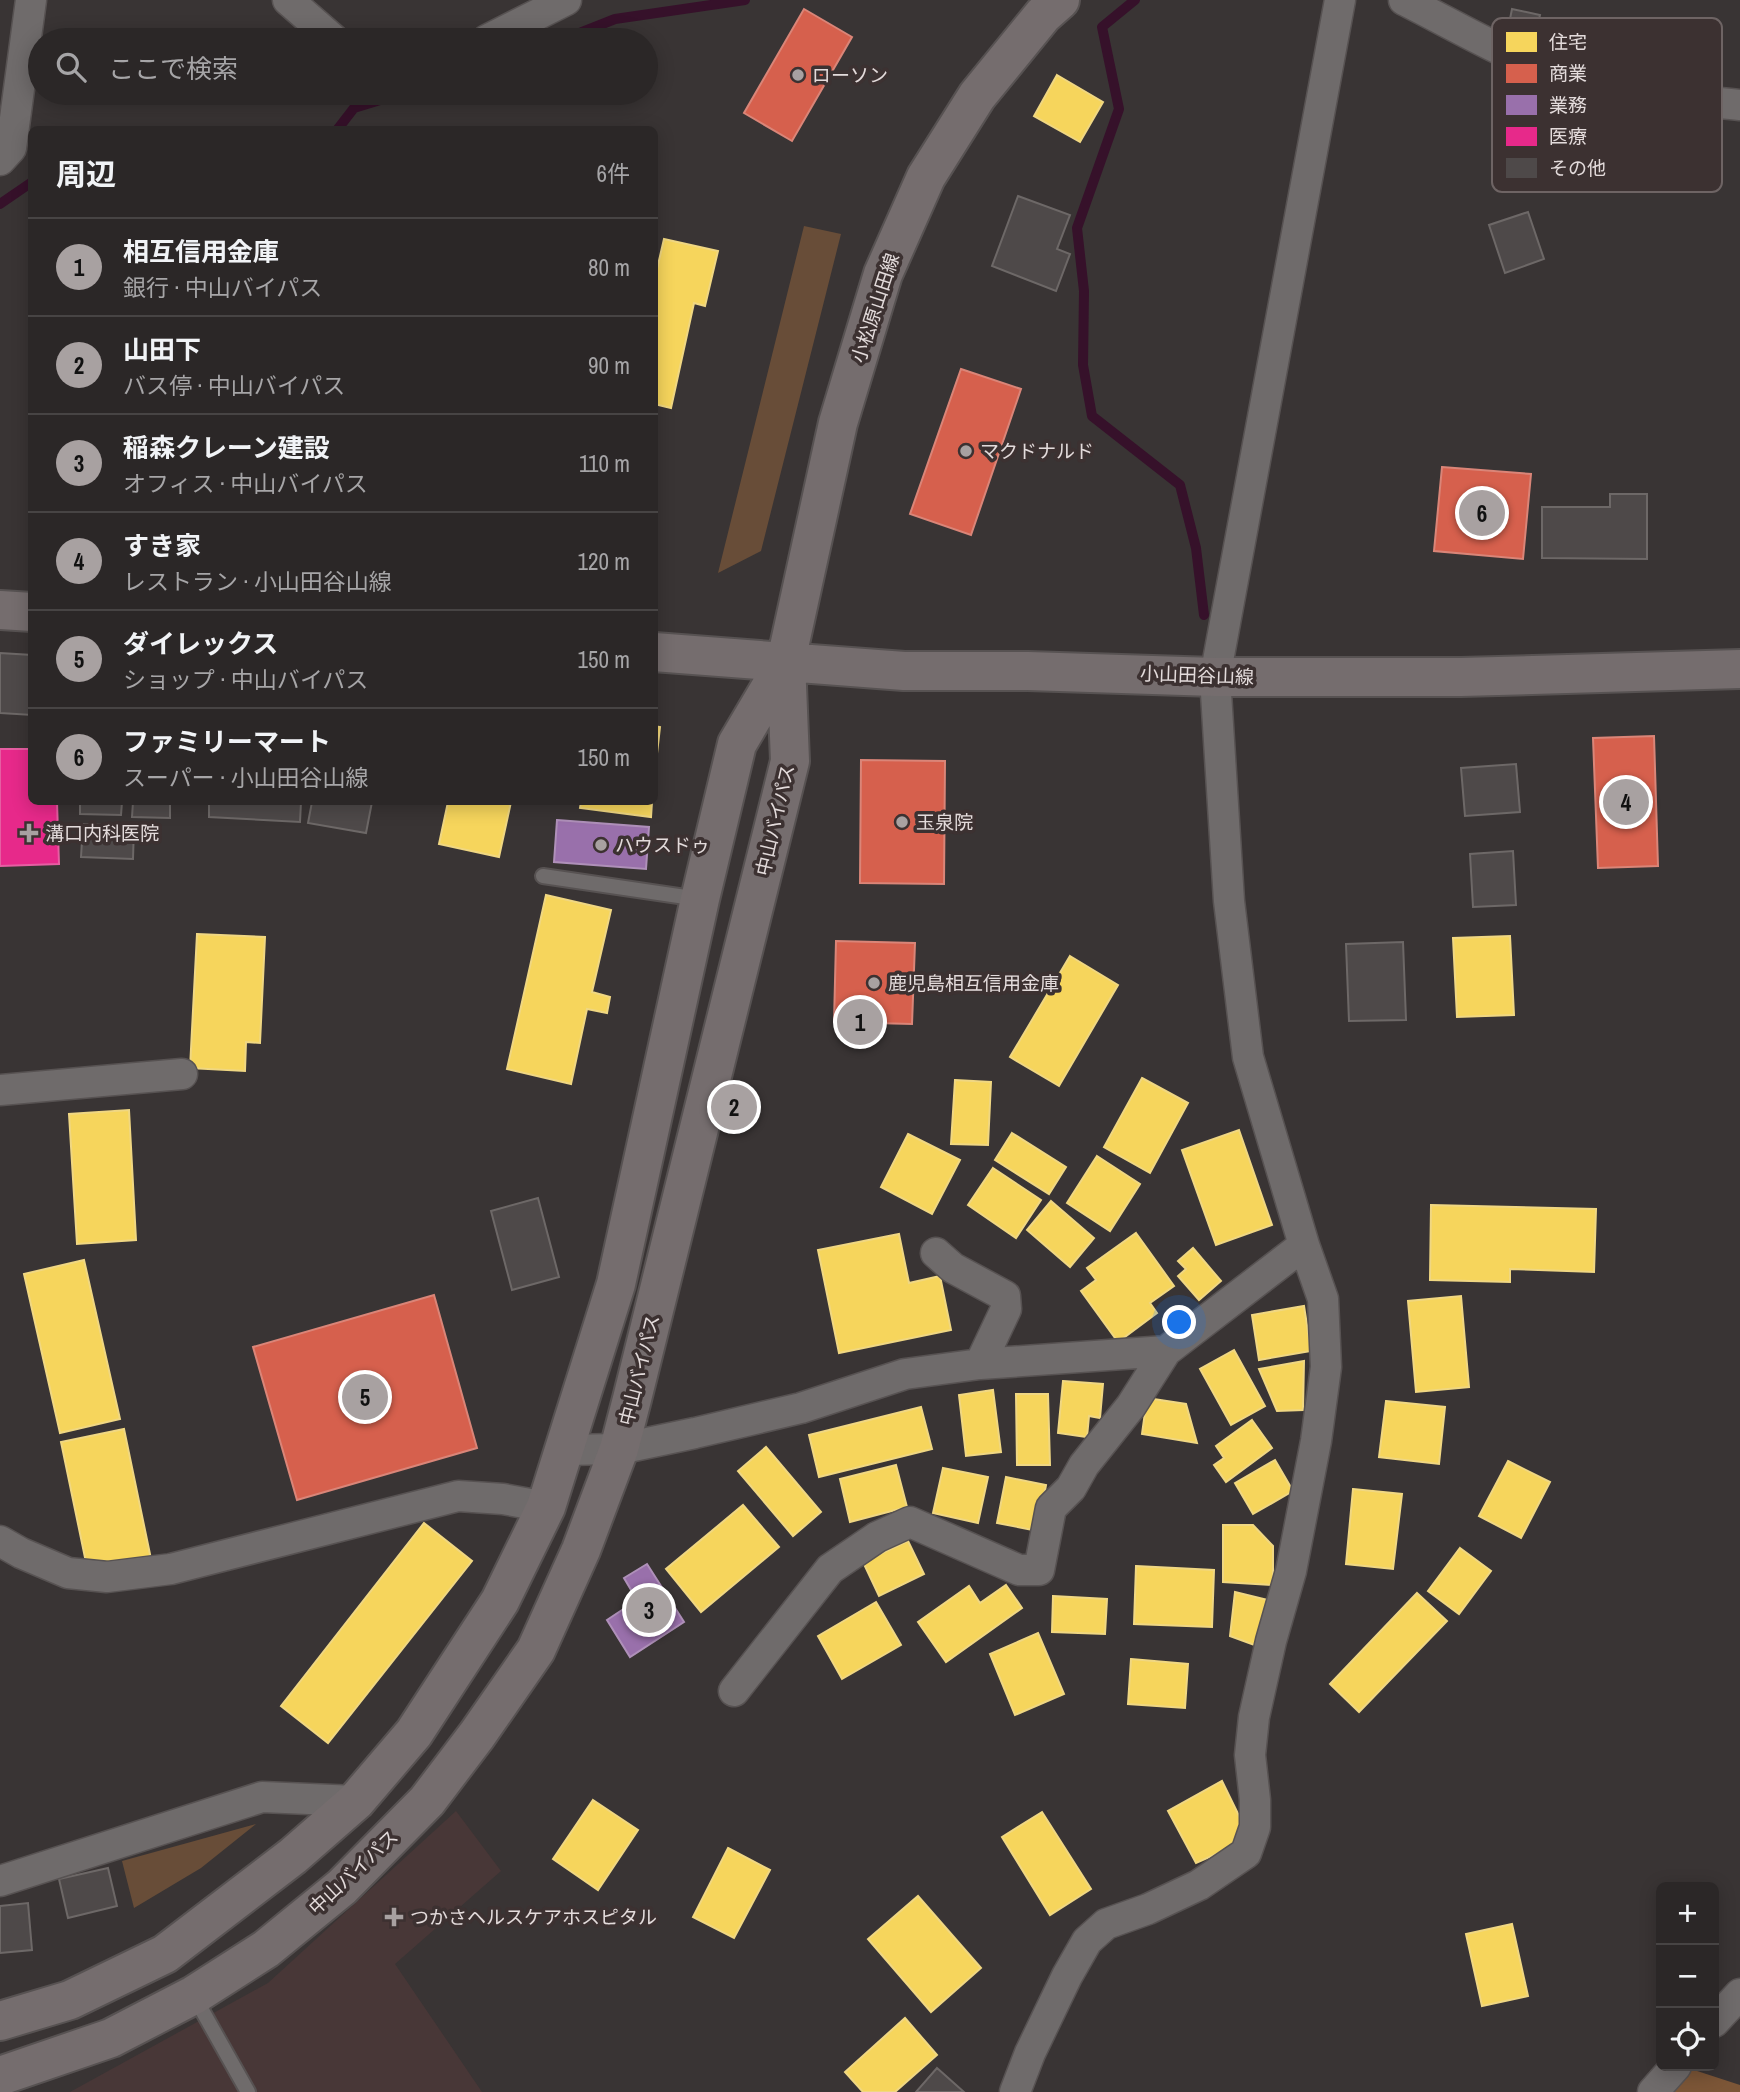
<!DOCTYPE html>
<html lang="ja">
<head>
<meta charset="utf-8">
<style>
  :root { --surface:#2b2727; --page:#332f2f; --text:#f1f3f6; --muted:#a6a5a7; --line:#474444; --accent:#a8a1a1 }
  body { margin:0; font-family:"Archivo Narrow","Noto Sans JP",sans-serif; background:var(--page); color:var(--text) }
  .controls { position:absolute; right:21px; bottom:21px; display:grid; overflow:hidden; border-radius:10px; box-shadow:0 4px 18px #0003 }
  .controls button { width:63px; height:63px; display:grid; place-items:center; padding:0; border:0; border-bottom:2px solid var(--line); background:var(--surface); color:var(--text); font:35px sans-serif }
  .you { position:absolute; left:1180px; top:1323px; width:24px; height:24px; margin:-18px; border:5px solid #fff; border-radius:50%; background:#1a73e8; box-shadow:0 0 0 10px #1a73e833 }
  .badge { display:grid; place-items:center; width:46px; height:46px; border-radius:50%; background:var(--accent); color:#111; font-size:23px; font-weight:700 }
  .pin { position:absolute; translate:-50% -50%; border:4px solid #fff; box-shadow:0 2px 7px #0006 }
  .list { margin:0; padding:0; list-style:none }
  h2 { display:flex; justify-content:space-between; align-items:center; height:91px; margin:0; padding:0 28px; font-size:30px }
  h2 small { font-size:23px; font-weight:400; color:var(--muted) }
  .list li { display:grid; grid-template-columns:46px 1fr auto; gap:21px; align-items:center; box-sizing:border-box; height:98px; padding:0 28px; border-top:2px solid var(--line) }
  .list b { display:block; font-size:26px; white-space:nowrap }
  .list p { margin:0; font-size:23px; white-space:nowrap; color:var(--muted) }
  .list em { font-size:23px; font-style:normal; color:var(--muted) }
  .icon { flex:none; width:38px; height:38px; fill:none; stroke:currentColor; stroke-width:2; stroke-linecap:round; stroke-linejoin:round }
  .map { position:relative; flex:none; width:1740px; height:2092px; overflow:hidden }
  .search { position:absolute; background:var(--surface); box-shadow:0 4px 18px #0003; left:28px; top:28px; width:630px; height:77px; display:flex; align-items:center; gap:18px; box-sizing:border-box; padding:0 24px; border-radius:38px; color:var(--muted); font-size:26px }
  .panel { position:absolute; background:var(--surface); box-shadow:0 4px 18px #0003; left:28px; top:126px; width:630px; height:679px; border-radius:10px }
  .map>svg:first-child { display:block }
</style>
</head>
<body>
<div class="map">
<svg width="1740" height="2092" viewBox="0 0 1740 2092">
  <rect width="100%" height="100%" fill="#393434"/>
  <path fill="#483737" d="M 456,1811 L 501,1871 L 395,1964 L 482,2092 L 70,2092 L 268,1983 Z"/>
  <path fill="#684d38" d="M 804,226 L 841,234 L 761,551 L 718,573 Z
    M 256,1824 L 201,1868 L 134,1908 L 122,1861 Z"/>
  <path fill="#7c5637" d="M 1691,2069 L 1740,2085 L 1740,2092 L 1658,2092 Z"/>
  <path fill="#f6d55c" stroke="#f0d782" stroke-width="2" d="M 1057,75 L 1103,102 L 1080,142 L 1034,116 Z
    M 664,239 L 718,251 L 705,306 L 694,303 L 671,408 L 654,404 L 654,282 Z
    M 654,726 L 660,727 L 654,780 Z
    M 448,802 L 511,802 L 499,857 L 439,844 Z
    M 581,802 L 652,802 L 651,817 L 580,808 Z
    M 546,895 L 611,910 L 592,992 L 610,997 L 607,1013 L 587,1009 L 571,1084 L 507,1069 Z
    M 197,934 L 265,937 L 260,1043 L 246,1042 L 245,1071 L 190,1068 Z
    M 1510,936 L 1514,1015 L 1457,1017 L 1453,938 Z
    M 1070,956 L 1118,985 L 1059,1086 L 1010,1057 Z
    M 1142,1078 L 1188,1103 L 1150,1173 L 1104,1147 Z
    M 955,1080 L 991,1082 L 988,1145 L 951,1144 Z
    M 129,1110 L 136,1240 L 77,1244 L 69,1114 Z
    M 1239,1130 L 1272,1225 L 1216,1245 L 1182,1150 Z
    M 1012,1133 L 1066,1167 L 1049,1194 L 995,1160 Z
    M 908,1134 L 960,1160 L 932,1214 L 881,1187 Z
    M 1097,1156 L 1140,1184 L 1110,1231 L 1067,1203 Z
    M 993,1168 L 1041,1200 L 1016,1238 L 968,1205 Z
    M 1051,1201 L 1094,1238 L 1070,1267 L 1027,1230 Z
    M 1431,1205 L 1596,1209 L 1594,1272 L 1510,1269 L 1510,1282 L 1430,1280 Z
    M 1136,1233 L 1174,1286 L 1150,1303 L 1157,1313 L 1118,1342 L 1081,1291 L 1096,1280 L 1087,1268 Z
    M 899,1234 L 909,1283 L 940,1276 L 951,1330 L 839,1353 L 818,1250 Z
    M 1193,1248 L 1221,1281 L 1199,1300 L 1178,1276 L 1186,1269 L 1178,1261 Z
    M 84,1260 L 120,1419 L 60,1433 L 24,1274 Z
    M 1461,1296 L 1469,1387 L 1416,1392 L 1408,1301 Z
    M 1304,1306 L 1311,1351 L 1259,1360 L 1252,1315 Z
    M 1234,1350 L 1265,1406 L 1231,1425 L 1200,1369 Z
    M 1304,1361 L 1303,1410 L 1277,1411 L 1259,1369 Z
    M 1063,1381 L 1103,1384 L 1100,1418 L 1089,1416 L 1087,1437 L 1058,1433 Z
    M 993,1390 L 1001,1452 L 966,1456 L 959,1395 Z
    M 1016,1394 L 1048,1394 L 1050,1465 L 1017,1465 Z
    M 1147,1398 L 1186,1404 L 1197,1443 L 1142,1434 Z
    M 1386,1401 L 1445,1407 L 1439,1464 L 1379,1457 Z
    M 921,1407 L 932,1449 L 819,1477 L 809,1435 Z
    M 1252,1420 L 1272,1448 L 1226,1482 L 1214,1465 L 1224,1458 L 1216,1446 Z
    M 124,1429 L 151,1559 L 88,1572 L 61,1442 Z
    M 766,1447 L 821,1512 L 793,1536 L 738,1471 Z
    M 1275,1460 L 1293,1491 L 1253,1514 L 1235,1483 Z
    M 1508,1461 L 1550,1482 L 1521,1538 L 1479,1516 Z
    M 896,1465 L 907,1507 L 850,1522 L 840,1479 Z
    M 943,1468 L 988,1477 L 978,1523 L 933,1513 Z
    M 1006,1477 L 1046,1485 L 1038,1531 L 997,1523 Z
    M 1353,1489 L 1402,1494 L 1393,1569 L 1346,1564 Z
    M 743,1505 L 779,1547 L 701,1612 L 666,1569 Z
    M 424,1523 L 472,1561 L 328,1743 L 281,1706 Z
    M 1223,1525 L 1253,1525 L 1273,1546 L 1273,1585 L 1223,1582 Z
    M 908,1541 L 924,1574 L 879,1596 L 863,1562 Z
    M 1460,1548 L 1491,1571 L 1459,1614 L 1428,1591 Z
    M 1136,1566 L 1214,1570 L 1212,1627 L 1134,1624 Z
    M 1006,1585 L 1022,1608 L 946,1662 L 918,1622 L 969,1586 L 980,1603 Z
    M 1235,1592 L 1272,1601 L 1257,1646 L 1230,1636 Z
    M 1417,1593 L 1447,1621 L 1359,1712 L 1330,1684 Z
    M 1053,1596 L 1107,1599 L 1105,1634 L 1052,1632 Z
    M 876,1602 L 901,1645 L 842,1679 L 818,1636 Z
    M 1038,1633 L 1064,1694 L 1015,1715 L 990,1654 Z
    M 1131,1659 L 1188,1664 L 1185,1708 L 1128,1704 Z
    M 1222,1781 L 1245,1828 L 1237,1845 L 1196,1863 L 1168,1811 Z
    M 593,1800 L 638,1830 L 598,1890 L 553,1859 Z
    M 1042,1812 L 1091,1889 L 1050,1915 L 1002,1837 Z
    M 728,1848 L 770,1870 L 734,1938 L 693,1917 Z
    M 918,1896 L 981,1968 L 931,2012 L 868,1939 Z
    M 1512,1924 L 1528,1996 L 1482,2006 L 1466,1934 Z
    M 905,2018 L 937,2055 L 895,2092 L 863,2092 L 845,2072 Z"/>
  <path fill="#d6604d" stroke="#da8578" stroke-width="2" d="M 804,9 L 852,37 L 792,141 L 744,113 Z
    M 961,369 L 1021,389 L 971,535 L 910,514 Z
    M 1442,467 L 1531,474 L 1523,559 L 1434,551 Z
    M 1654,736 L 1658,866 L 1598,868 L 1593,738 Z
    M 861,760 L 945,761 L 944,884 L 860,883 Z
    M 836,941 L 915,943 L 912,1024 L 834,1022 Z
    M 434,1295 L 477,1448 L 297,1500 L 253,1347 Z"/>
  <path fill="#9970ab" stroke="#af90b9" stroke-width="2" d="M 557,820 L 649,827 L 646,869 L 554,862 Z
    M 647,1564 L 684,1622 L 630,1657 L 607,1620 L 637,1600 L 624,1578 Z"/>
  <path fill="#e7298a" stroke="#e65ea2" stroke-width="2" d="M 0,749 L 32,749 L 32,802 L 57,802 L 59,864 L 0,866 Z"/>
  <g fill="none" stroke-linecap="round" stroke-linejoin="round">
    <path stroke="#36112a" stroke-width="10" d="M 1135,0 L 1102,27 L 1119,109 L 1077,228 L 1084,291 L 1083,365 L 1092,416 L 1180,485 L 1196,548 L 1204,615
      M 562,40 L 615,19 L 745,0
      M 337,130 L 354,108 L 390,97 L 416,93
      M 0,204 L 32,182"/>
  </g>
  <path fill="#4e4949" stroke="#6d6867" stroke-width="2" d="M 1512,9 L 1540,15 L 1534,40 L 1507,34 Z
    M 1018,196 L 1070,215 L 1057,249 L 1070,254 L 1056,291 L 992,266 Z
    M 1528,212 L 1544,259 L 1505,273 L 1489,225 Z
    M 1610,494 L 1647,494 L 1647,559 L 1542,558 L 1542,507 L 1610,507 Z
    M 0,653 L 32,655 L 32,715 L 0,713 Z
    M 1516,764 L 1520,812 L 1465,816 L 1461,768 Z
    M 80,802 L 122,802 L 121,815 L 80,814 Z
    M 133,802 L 170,802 L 170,818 L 132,817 Z
    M 209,802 L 301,802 L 300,822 L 209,817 Z
    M 312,802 L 372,802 L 366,833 L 308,823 Z
    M 83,824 L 134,826 L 133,859 L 81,857 Z
    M 1513,851 L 1516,905 L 1473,907 L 1470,854 Z
    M 1403,942 L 1406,1020 L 1349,1021 L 1346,944 Z
    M 538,1198 L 559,1277 L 512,1290 L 491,1211 Z
    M 108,1868 L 117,1906 L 68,1918 L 59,1879 Z
    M 28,1903 L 32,1950 L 0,1953 L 0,1906 Z
    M 937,2068 L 964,2092 L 916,2092 Z"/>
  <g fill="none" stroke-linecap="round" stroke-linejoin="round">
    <defs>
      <path id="lane" d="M 543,876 L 699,899
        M 194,1996 L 248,2092"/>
      <path id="street" d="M 288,0 L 334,40
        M 1404,0 C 1456,26 1509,58 1565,76 C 1621,95 1681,99 1740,105
        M 487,40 L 566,0
        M 0,160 L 11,148 L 31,0
        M 0,1090 L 182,1074
        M 936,1253 L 953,1268 L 1005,1296 L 1006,1309 L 980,1364
        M 564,1450 L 619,1449 L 695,1433 L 801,1408 L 905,1374 L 980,1364 L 1166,1351 L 1304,1245
        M 0,1541 L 21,1553 L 68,1573 L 107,1577 L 171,1569 L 458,1496 L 503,1499 L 546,1507
        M 734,1691 L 830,1569 L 877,1537 L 910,1522 L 1019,1570 L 1039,1570 L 1051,1508 L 1071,1488 L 1084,1465 L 1131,1406 L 1166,1351
        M 0,1881 L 262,1797 L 356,1801
        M 1714,2022 L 1740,1994
        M 1015,2092 L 1030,2053 L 1067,1976 L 1087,1941 L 1106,1924 L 1148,1909 L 1199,1885 L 1246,1853 L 1255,1827 L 1255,1800 L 1250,1755 L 1254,1717 L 1271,1641 L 1291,1571 L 1316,1441 L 1326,1367 L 1323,1299 L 1304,1245 L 1248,1057 L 1229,901 L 1215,677 L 1340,0
        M 1653,2092 L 1676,2066"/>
      <path id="secondary" d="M 0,610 L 32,612
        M 654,652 L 904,671 L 1028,671 L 1215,677 L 1461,677 L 1740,669
        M 0,2021 L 70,2000 L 165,1954 L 293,1856 L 356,1801 L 414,1733 L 500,1601 L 546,1507 L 616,1284 L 700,899 L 737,744 L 786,661
        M 0,2076 L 111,2038 L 194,1995 L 266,1949 L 342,1887 L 427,1801 L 477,1735 L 536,1650 L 581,1550 L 619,1449 L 632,1399 L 790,761 L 786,661 L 838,423 L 883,274 L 926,177 L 977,96 L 1043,15 L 1060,0"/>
    </defs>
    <use href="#lane" stroke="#575252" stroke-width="18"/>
    <use href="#street" stroke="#575252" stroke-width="33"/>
    <use href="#secondary" stroke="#575252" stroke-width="42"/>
    <use href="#lane" stroke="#6f6b6b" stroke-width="14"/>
    <use href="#street" stroke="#6f6b6b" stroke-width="30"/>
    <use href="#secondary" stroke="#756d6e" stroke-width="38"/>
  </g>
  <g fill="#a8a1a1" stroke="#3c3131" stroke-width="2.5">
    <circle cx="798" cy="75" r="7"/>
    <circle cx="966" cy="451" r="7"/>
    <circle cx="902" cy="822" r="7"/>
    <path d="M25.5 822.5h7v7h7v7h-7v7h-7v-7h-7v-7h7z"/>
    <circle cx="601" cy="845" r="7"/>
    <circle cx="874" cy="983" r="7"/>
    <path d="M390.5 1906.5h7v7h7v7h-7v7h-7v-7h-7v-7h7z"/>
  </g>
  <g text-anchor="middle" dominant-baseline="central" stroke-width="7" stroke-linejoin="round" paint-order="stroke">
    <g font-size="19" fill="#e3dbdb" stroke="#3c3131" text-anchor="start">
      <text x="812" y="75">ローソン</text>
      <text x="980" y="451">マクドナルド</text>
      <text x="916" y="822">玉泉院</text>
      <text x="45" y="833">溝口内科医院</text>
      <text x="615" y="845">ハウスドゥ</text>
      <text x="888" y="983">鹿児島相互信用金庫</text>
      <text x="410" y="1917">つかさヘルスケアホスピタル</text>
    </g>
    <g font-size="19" fill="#e3dbdb" stroke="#3c3131">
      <text transform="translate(875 308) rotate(-72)">小松原山田線</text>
      <text transform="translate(1197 675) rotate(2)">小山田谷山線</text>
      <text transform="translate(775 820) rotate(-77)">中山バイパス</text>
      <text transform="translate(639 1370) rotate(-76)">中山バイパス</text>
      <text transform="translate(353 1872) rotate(-43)">中山バイパス</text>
    </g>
  </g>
  <rect x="1492" y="18" width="230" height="174" rx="10" fill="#3c3131" stroke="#6e6464" stroke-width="2"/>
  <rect x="1506" y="32" width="31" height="20" fill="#f6d55c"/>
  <rect x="1506" y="64" width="31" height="19" fill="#d6604d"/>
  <rect x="1506" y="95" width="31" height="20" fill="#9970ab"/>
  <rect x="1506" y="127" width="31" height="19" fill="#e7298a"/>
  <rect x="1506" y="158" width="31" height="20" fill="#4e4949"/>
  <g font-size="19" fill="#e3dbdb">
    <text x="1549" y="49">住宅</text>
    <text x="1549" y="80">商業</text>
    <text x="1549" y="112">業務</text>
    <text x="1549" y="143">医療</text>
    <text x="1549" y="175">その他</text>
  </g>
</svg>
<div class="controls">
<button>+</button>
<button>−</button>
<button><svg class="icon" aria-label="locate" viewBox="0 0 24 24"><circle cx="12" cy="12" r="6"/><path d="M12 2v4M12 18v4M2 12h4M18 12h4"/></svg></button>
</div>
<div class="you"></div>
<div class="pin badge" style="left:860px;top:1022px">1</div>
<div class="pin badge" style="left:734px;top:1107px">2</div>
<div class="pin badge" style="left:649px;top:1610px">3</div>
<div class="pin badge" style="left:1626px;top:802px">4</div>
<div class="pin badge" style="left:365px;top:1397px">5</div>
<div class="pin badge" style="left:1482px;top:513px">6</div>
<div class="search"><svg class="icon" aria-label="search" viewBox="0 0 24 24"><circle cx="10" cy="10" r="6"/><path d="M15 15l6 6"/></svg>ここで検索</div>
<section class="panel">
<h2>周辺<small>6件</small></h2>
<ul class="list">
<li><span class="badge">1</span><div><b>相互信用金庫</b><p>銀行 · 中山バイパス</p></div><em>80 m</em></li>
<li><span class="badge">2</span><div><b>山田下</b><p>バス停 · 中山バイパス</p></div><em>90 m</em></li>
<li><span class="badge">3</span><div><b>稲森クレーン建設</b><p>オフィス · 中山バイパス</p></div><em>110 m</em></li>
<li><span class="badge">4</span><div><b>すき家</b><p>レストラン · 小山田谷山線</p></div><em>120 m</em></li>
<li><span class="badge">5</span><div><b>ダイレックス</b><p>ショップ · 中山バイパス</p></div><em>150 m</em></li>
<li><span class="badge">6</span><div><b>ファミリーマート</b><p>スーパー · 小山田谷山線</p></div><em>150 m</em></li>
</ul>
</section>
</div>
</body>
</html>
